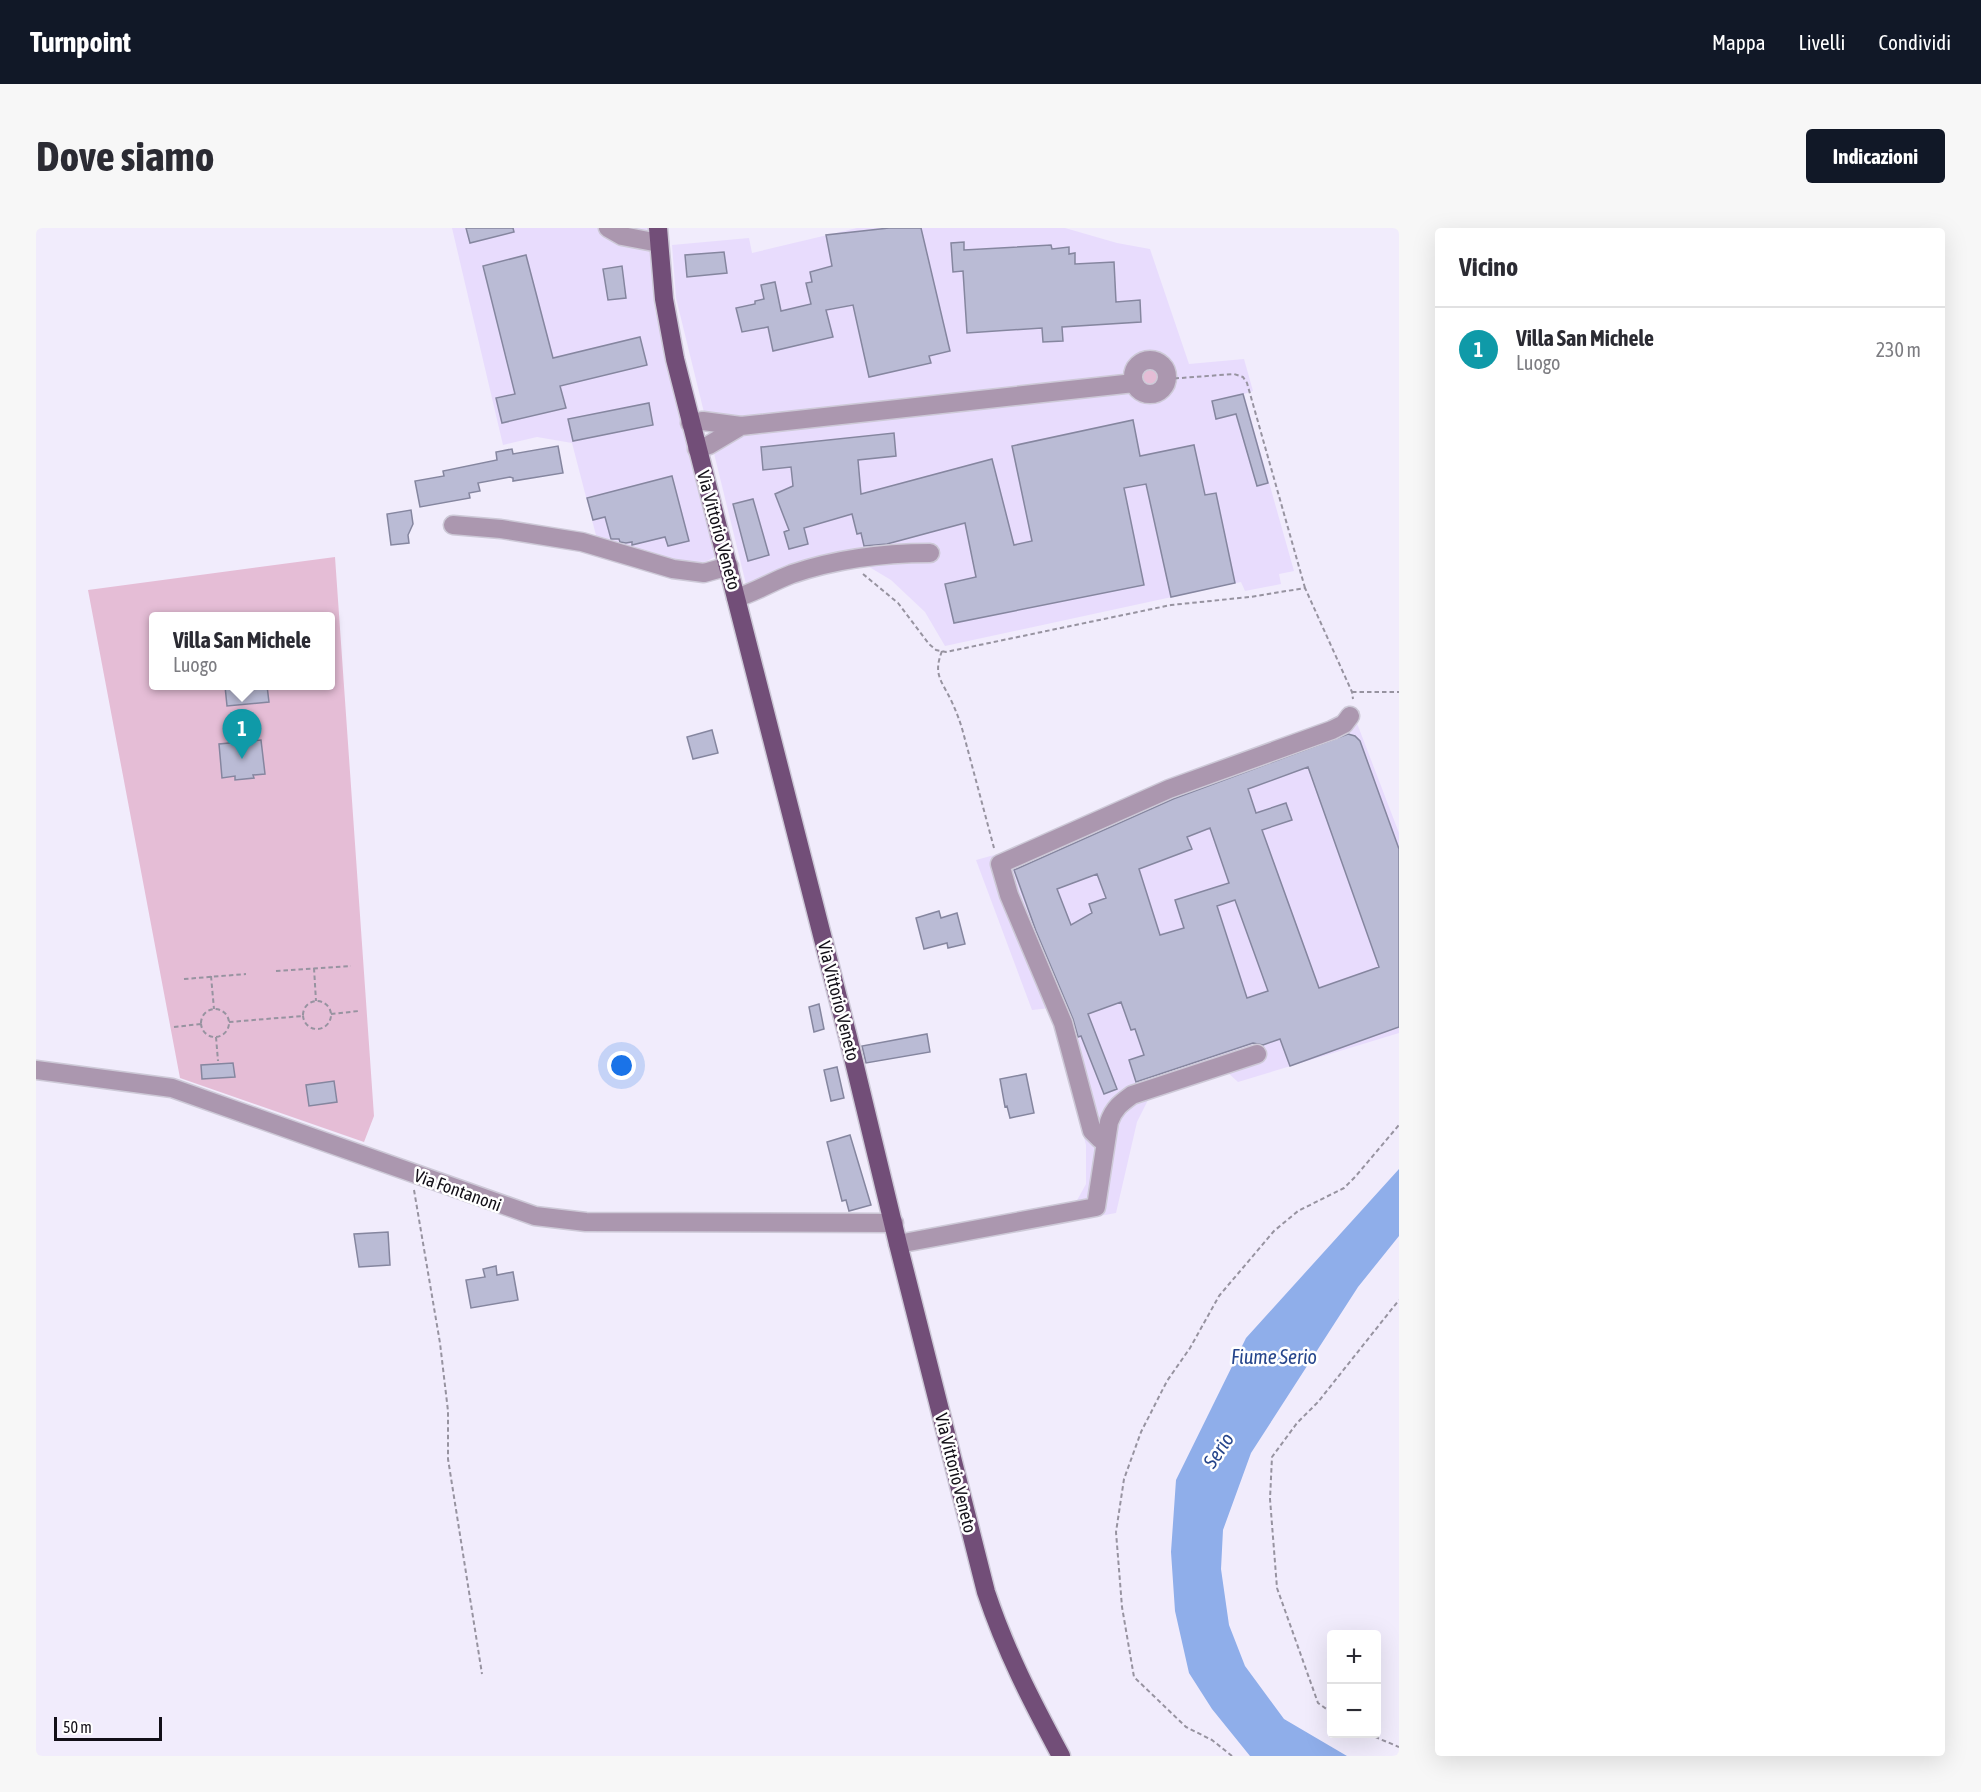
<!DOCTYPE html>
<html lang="it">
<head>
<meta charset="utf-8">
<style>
  :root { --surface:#fff; --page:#f7f7f7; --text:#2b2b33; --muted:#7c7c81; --line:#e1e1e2; --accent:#111827 }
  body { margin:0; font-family:"Asap Condensed",sans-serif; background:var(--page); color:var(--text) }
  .controls { position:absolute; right:18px; bottom:18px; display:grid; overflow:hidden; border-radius:6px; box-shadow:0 6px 24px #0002 }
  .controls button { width:54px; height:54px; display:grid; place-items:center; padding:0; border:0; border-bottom:2px solid var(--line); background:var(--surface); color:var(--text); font:30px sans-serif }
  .scale { position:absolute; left:18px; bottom:15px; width:108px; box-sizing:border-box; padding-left:6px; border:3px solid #120f17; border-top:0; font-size:16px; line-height:21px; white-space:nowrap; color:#120f17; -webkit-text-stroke:4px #fff; paint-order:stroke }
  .you { position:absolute; left:586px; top:838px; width:21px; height:21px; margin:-15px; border:4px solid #fff; border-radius:50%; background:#1a73e8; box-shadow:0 0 0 9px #1a73e833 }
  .badge { display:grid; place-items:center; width:39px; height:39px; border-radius:50%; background:var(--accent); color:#fff; font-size:20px; font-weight:700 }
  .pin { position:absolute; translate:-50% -50px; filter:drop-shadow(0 2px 3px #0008) }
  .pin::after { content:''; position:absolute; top:32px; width:21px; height:18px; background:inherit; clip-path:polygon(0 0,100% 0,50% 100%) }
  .popup { position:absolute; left:113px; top:384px; width:186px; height:78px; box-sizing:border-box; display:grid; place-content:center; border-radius:6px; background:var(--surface); filter:drop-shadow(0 2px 4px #0005); font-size:20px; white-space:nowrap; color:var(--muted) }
  .popup b { font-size:22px; color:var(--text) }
  .popup::after { content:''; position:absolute; left:50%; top:100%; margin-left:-12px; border:12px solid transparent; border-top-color:var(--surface) }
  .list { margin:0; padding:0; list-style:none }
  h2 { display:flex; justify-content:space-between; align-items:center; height:78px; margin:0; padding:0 24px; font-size:26px }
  h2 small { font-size:20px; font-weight:400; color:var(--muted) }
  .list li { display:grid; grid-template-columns:39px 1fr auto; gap:18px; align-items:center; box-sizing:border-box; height:84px; padding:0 24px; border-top:2px solid var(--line) }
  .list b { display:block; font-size:22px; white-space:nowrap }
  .list p { margin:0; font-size:20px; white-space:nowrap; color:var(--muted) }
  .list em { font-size:20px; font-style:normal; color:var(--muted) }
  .map { position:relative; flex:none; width:1363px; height:1528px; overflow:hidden; border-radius:6px }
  header { display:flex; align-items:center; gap:36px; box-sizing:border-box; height:84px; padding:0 30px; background:var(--accent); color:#fff }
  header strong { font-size:28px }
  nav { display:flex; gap:33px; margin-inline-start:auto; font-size:21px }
  .intro { display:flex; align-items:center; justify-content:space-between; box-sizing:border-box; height:144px; padding:0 36px }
  h1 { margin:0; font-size:42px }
  .button { padding:15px 27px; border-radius:6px; background:var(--accent); color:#fff; font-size:21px; font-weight:700 }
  main { display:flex; gap:36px; padding:0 36px }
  aside { flex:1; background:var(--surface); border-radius:6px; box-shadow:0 6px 24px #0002 }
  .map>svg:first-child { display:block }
</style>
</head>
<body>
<header>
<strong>Turnpoint</strong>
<nav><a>Mappa</a><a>Livelli</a><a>Condividi</a></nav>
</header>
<div class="intro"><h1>Dove siamo</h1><a class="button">Indicazioni</a></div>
<main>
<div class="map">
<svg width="1363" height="1528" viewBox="0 0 1363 1528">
  <rect width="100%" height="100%" fill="#f1ecfc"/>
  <path fill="#e8dcfd" d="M 416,0 L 614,0 L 619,82 L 680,328 L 659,340 L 562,315 L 536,215 L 501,209 L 467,217 Z
    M 821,0 L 1029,0 L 1081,15 L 1114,21 L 1153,136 L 1208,131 L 1217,163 L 1208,166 L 1258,343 L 1243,346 L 1245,356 L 1209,363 L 1205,354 L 909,418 L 889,384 L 855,352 L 810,325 L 710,356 L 640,70 L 636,17 L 713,10 L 716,25 Z
    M 1319,490 L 1363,605 L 1363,805 L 1202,854 L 1191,844 L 1112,872 L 1101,894 L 1080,985 L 1047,991 L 1039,976 L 1050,956 L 1050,917 L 1014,780 L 996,782 L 940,632 L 999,616 Z"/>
  <path fill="#e5bdd6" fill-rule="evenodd" d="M1106 147a9 9 0 1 1 18 0a9 9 0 1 1-18 0Z
    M 299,329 L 338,888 L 328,914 L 144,850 L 52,362 ZM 118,388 L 294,388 L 294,458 L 118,458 Z"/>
  <path fill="#8faeea" d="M 1363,941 L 1363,1008 L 1322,1059 L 1215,1225 L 1187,1302 L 1185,1341 L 1193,1397 L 1209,1438 L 1248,1491 L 1311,1528 L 1214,1528 L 1176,1481 L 1153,1445 L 1139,1383 L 1135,1324 L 1140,1252 L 1210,1110 Z"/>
  <path fill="#babbd5" stroke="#85869f" stroke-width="1.5" fill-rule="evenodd" d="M 430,0 L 477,0 L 478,4 L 434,15 Z
    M 853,0 L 885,0 L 914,123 L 893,128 L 895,135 L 833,149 L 817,77 L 790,82 L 797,109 L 737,123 L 732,99 L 706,104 L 700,80 L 719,76 L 719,73 L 728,71 L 725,57 L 739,54 L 745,83 L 775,76 L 770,55 L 776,54 L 774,44 L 796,38 L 790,7 Z
    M 928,14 L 928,22 L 1015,17 L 1016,21 L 1033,19 L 1033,26 L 1039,25 L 1039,36 L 1078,34 L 1080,74 L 1104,72 L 1105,94 L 1026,99 L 1027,113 L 1007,114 L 1006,100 L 931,105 L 927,43 L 917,44 L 915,15 Z
    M 688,24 L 691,45 L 651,49 L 649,27 Z
    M 490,27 L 517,130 L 604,109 L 611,137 L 524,158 L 530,180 L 466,195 L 460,170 L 479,166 L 447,38 Z
    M 586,38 L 590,70 L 572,72 L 567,41 Z
    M 1207,166 L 1232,255 L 1221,258 L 1200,186 L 1180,191 L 1176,173 Z
    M 613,175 L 617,197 L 537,213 L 532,191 Z
    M 1097,192 L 1104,228 L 1158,217 L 1169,267 L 1180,265 L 1199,355 L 1135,369 L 1110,256 L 1088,260 L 1108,357 L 918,395 L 909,356 L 940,349 L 929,295 L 851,316 L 828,318 L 825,305 L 821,306 L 816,286 L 768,300 L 772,316 L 753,321 L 748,304 L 753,302 L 739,266 L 757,258 L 755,239 L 727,242 L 725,219 L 858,205 L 860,228 L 822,232 L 825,266 L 956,231 L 978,317 L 996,313 L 976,218 Z
    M 522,218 L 527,245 L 477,253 L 477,250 L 474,249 L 442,255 L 444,263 L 433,265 L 434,270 L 384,279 L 379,253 L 408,248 L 407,243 L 461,232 L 460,224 L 476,221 L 477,226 Z
    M 636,248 L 653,313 L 632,318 L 629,309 L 596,317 L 596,314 L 590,315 L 584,314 L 583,311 L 575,311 L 569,289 L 557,292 L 551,270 Z
    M 717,271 L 733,327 L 712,333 L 697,276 Z
    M 375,282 L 377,296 L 372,307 L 373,315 L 355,317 L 351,286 Z
    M 189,458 L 231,458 L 233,474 L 191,478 Z
    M 676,502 L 682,525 L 657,531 L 651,509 Z
    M 1312,506 L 1319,508 L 1324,513 L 1363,621 L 1363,799 L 1254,838 L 1244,811 L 1227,817 L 1217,815 L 1100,854 L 1093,832 L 1108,827 L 1099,801 L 1095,802 L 1085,774 L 1052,786 L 1081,861 L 1068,866 L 1045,808 L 1042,809 L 1037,791 L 1000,703 L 978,642 L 1137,571 ZM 1272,539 L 1343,739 L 1283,760 L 1226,602 L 1256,592 L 1250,575 L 1220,585 L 1212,561 ZM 1174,600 L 1193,655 L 1139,672 L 1148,700 L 1124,707 L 1103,641 L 1156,621 L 1151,609 ZM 1061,646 L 1070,670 L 1053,676 L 1056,685 L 1035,697 L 1021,661 ZM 1199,672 L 1232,763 L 1211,770 L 1181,678 Z
    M 225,512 L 229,546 L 217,547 L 218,550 L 199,552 L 199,548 L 186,550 L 183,516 Z
    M 903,683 L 905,690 L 921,685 L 929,716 L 912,720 L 911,715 L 888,721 L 880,690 Z
    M 783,776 L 788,801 L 778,804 L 773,779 Z
    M 891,806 L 894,824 L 830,835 L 826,818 Z
    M 197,835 L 199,849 L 166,851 L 165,837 Z
    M 801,839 L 808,870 L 795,873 L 788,842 Z
    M 990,846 L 998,885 L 974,890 L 971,878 L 969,879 L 964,851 Z
    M 298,853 L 301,874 L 273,878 L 270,857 Z
    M 814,907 L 835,977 L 813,983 L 810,972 L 806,973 L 791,914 Z
    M 352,1004 L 354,1037 L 323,1039 L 318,1006 Z
    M 460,1038 L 461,1047 L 477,1044 L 482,1072 L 435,1080 L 430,1052 L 449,1049 L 447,1041 Z"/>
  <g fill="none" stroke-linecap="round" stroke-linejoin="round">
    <defs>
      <path id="minor" d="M 572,0 L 586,8 L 623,15
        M1097 149a17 17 0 1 1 34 0a17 17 0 1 1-34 0Z
        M 654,195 L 667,193 L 705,198 L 1098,155
        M 661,221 L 673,217 L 705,198
        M 417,297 L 465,301 L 546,314 L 637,341 L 668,345 L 693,338
        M 700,370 C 720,364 737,353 756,346 C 800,331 848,325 894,325
        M 0,842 L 136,860 L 499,988 L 550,994 L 858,995
        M 1070,912 L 1064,911 L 1056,903 L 1027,795 L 973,667 L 964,636 L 1133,561 L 1296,502 L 1308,496 L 1314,488
        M 862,1016 L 1060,979 L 1073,894 C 1078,880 1085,875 1096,867 L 1221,826"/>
      <path id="major" d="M 622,0 L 628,71 L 639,131 L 812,809 L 862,1016 L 950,1364 C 970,1424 995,1472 1025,1528"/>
    </defs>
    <use href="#minor" stroke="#cdc9d7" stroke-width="21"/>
    <use href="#major" stroke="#cdc9d7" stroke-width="21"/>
    <path stroke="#9793a0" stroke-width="2" stroke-dasharray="4.5 3" stroke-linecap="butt" d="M 1131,151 L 1198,146 L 1207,149 L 1211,155 L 1269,360
      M 827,346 L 862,375 L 893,416 L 900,422 L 910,424 L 1135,377 L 1214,369 L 1269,360 L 1316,464 L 1317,471
      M 906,423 C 897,446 905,452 915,472 C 920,483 924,493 927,504 L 958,620
      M 1316,464 L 1363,464
      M 278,740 L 280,773
      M 240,743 L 315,738
      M 175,748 L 178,781
      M 148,751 L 210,746
      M267 787a14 14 0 1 1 28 0a14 14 0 1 1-28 0Z
      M165 795a14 14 0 1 1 28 0a14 14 0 1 1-28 0Z
      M 295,786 L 323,783
      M 193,794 L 267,788
      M 138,799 L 165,796
      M 180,809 L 182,833
      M 378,962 L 404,1115 L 412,1183 L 412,1231 L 446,1446
      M 1296,1485 L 1282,1475 L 1241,1360 L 1234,1271 L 1236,1229 L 1261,1195 L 1282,1174 L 1363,1072
      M 1332,1506 L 1363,1519
      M 1196,1528 L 1176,1512 L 1150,1499 L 1098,1449 L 1086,1379 L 1080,1304 L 1088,1251 L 1105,1204 L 1131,1153 L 1154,1120 L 1183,1068 L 1238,1003 L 1262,983 L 1308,960 L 1319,949 L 1363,897"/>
    <use href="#minor" stroke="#ab97af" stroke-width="18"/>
    <use href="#major" stroke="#724e78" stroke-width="18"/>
  </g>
  <g text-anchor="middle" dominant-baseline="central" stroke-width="5" stroke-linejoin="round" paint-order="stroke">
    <g font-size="18" fill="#120f17" stroke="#fff">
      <text transform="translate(683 302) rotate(75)">Via Vittorio Veneto</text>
      <text transform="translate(803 773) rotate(76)">Via Vittorio Veneto</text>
      <text transform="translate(422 962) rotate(20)">Via Fontanoni</text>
      <text transform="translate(920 1245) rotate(76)">Via Vittorio Veneto</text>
    </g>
    <g font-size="20" font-style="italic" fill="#26468c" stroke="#fff">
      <text x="1238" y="1128">Fiume Serio</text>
      <text transform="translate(1182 1222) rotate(-56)">Serio</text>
    </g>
  </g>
</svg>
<div class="controls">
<button>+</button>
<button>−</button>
</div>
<div class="scale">50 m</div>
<div class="you"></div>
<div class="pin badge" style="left:206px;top:531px;background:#0f9aa8">1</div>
<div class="popup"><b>Villa San Michele</b>Luogo</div>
</div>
<aside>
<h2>Vicino<small></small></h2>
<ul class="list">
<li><span class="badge" style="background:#0f9aa8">1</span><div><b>Villa San Michele</b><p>Luogo</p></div><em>230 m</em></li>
</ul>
</aside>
</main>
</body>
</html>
